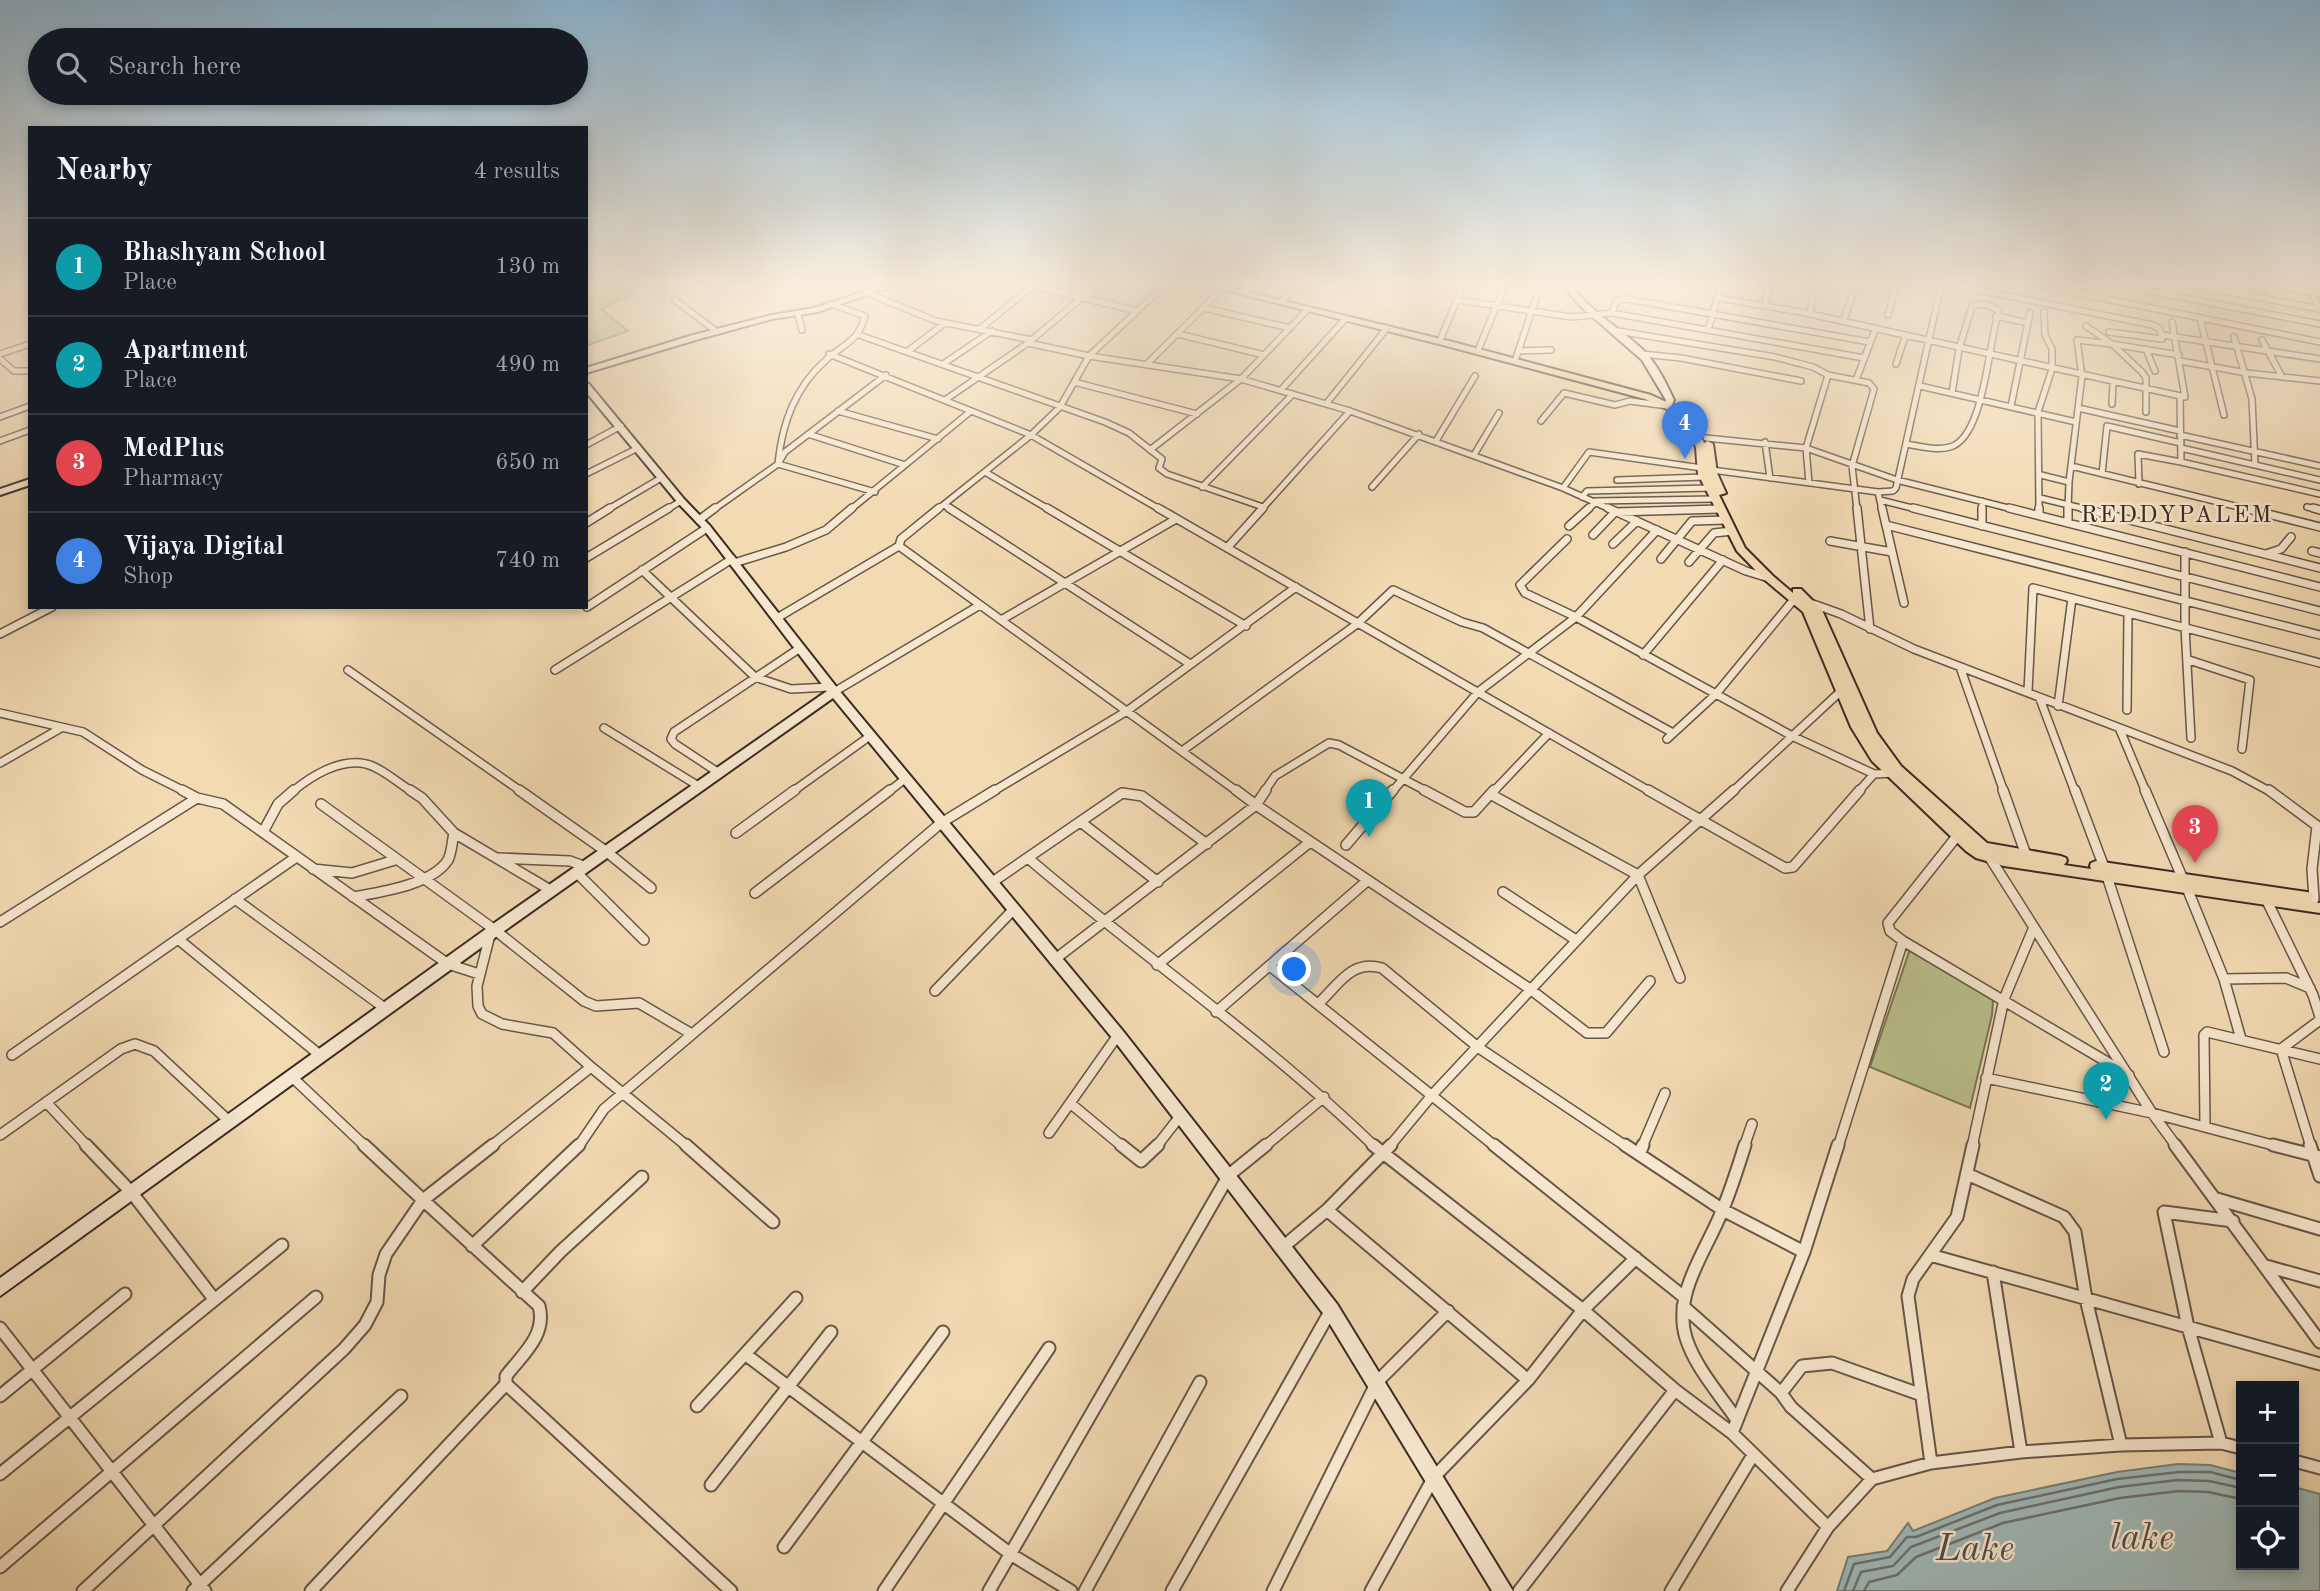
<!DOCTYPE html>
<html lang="en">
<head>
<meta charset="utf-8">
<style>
  :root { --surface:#171b24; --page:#242831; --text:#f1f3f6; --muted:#9ea1a6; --line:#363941; --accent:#b45309 }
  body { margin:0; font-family:"Old Standard TT",serif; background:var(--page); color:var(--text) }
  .controls { position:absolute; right:21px; bottom:21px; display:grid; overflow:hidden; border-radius:0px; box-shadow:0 4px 10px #0003 }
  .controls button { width:63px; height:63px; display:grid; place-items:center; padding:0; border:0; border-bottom:2px solid var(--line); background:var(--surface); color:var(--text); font:35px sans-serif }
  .you { position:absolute; left:1295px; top:970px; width:24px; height:24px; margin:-18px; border:5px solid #fff; border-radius:50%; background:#1a73e8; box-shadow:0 0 0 10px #1a73e833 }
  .badge { display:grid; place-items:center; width:46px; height:46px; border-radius:50%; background:var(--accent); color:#fff; font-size:23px; font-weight:700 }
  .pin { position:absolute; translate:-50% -58px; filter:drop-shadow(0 2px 4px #0008) }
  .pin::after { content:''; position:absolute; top:37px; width:24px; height:21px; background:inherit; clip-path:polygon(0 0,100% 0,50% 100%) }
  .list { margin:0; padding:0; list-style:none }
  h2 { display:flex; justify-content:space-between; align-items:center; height:91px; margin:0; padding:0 28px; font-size:30px }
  h2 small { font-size:23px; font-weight:400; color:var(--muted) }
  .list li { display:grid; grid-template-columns:46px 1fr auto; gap:21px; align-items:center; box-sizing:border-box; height:98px; padding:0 28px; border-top:2px solid var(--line) }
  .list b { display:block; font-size:26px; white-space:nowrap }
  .list p { margin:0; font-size:23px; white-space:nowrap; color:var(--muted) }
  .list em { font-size:23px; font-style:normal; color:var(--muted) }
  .icon { flex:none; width:38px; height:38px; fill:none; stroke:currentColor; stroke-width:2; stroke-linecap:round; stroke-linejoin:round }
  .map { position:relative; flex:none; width:2320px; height:1591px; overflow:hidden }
  .search { position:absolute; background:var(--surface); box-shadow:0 4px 10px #0003; left:28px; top:28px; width:560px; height:77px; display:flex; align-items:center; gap:18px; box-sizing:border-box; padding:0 24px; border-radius:38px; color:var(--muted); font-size:26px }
  .panel { position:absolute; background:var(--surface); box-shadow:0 4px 10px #0003; left:28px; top:126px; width:560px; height:483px; border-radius:0px }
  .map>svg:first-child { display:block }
</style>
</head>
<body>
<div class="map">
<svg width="2320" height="1591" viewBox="0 0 2320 1591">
  <rect width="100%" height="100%" fill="#f2dab3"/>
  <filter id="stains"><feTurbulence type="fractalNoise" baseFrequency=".00286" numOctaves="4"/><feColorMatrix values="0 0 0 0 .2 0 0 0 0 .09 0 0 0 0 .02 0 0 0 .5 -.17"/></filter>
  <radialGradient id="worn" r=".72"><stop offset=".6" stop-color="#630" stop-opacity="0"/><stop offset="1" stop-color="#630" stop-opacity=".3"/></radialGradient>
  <path fill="#b9c08d" stroke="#797558" stroke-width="2" d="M 586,285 L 621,285 L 633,293 L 601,309 L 628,331 L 586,346 Z
    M 1910,949 L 1993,1000 L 1992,1015 L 1970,1108 L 1870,1067 Z"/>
  <path fill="#9fb8b7" stroke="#767f7c" stroke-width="2" d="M 2178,1464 L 2210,1465 L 2241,1473 L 2241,1565 L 2294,1565 L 2294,1487 L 2320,1494 L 2320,1591 L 1837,1591 L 1848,1557 L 1887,1551 L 1908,1523 L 1913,1531 L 1995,1498 L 2117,1472 Z"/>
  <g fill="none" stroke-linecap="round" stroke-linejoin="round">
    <path stroke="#6c716e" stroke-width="2.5" d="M 1844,1591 L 1854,1564 L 1890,1557 L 1907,1537 L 1916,1537 L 1997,1505 L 2117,1479 L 2179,1472 L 2210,1472 L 2241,1480
      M 1853,1591 L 1861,1572 L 1893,1566 L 1911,1547 L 2000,1513 L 2119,1487 L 2178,1480 L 2209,1481 L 2241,1488
      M 1864,1591 L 1869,1582 L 1897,1575 L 1916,1557 L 2003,1523 L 2120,1498 L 2179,1491 L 2208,1492 L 2241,1499"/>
    <defs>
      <path id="street-far3" d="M 1030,285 L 1137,311
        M 1097,285 L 1028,343 L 1089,356 L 1241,379 L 1350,411 L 1563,488 L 1612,510
        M 1953,285 L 2153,325 L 2160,329 L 2162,339 L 2109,332
        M 2037,285 L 2320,342
        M 2118,285 L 2320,324
        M 2192,285 L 2320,309
        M 2273,285 L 2320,294
        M 2308,285 L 2320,310
        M 1244,290 L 1250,285
        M 865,292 L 936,321 L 1032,340
        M 1718,298 L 1801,312 L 2185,397 L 2172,322
        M 1283,299 L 1299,285
        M 675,300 L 717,332
        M 1457,300 L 1572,317 L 1612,313 L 1864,358
        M 1765,306 L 1769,285
        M 1204,308 L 1290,328
        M 1612,313 L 1617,300 L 1627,299 L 1870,342
        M 798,314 L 802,330
        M 1810,314 L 1814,285
        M 1888,315 L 1896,285
        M 1996,316 L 2028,323
        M 2200,318 L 2224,415
        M 1843,322 L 1856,285
        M 2086,326 L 2112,344 L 2179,355
        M 981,328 L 1034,285
        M 1612,330 L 1775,357 L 1813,367 L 1828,375
        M 1708,330 L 1721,285
        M 1178,334 L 1264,355
        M 859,335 L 1105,422 L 1129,433 L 1162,459 L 1159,468 L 1167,474 L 1263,507
        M 2162,335 L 2320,359
        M 2234,337 L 2252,399 L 2255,465
        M 1441,338 L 1463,285
        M 2262,340 L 2282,377
        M 1479,348 L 1505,285
        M 2146,349 L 2155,371
        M 908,351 L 945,323
        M 1518,351 L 1551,350
        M 0,354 L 30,344
        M 829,354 L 1031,435 L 1161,510
        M 1642,354 L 1681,358 L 1801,381
        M 1516,358 L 1540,286
        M 0,359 L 14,371 L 30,371
        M 2180,361 L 2247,373 L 2320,381
        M 943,364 L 992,331
        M 1147,364 L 1223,288
        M 1896,364 L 1905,337
        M 1856,380 L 1875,330
        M 1074,382 L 1197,414
        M 1920,386 L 2076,422
        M 1281,390 L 1346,318
        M 2180,396 L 2181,462 L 2320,494
        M 945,400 L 1028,343
        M 1326,404 L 1387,328
        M 2112,404 L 2113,382
        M 2011,406 L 2030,313
        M 2078,408 L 2180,431
        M 838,411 L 938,439
        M 0,417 L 30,406
        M 1541,421 L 1564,393 L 1615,405 L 1630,401 L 1668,406
        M 808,434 L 905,465
        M 2180,435 L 2320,466
        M 1706,438 L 1806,448 L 1897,480 L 2016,510
        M 0,441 L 30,430
        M 1436,441 L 1475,376
        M 1765,442 L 1770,478
        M 1906,444 C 1920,446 1936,451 1950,447 C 1985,437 1988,342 1999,311 C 1991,305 1982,303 1972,306 L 1959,349 L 1952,393
        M 586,445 L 621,426
        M 2181,448 L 2320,480
        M 1150,450 L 1241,379 L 1308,309
        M 1474,455 L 1499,413
        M 2071,466 L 2251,510
        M 1712,470 L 1878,492 L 1882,510
        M 985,472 L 1050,510
        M 586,474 L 638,448
        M 2102,474 L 2107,426 L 2181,443
        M 2041,475 L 2069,482
        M 1617,480 L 1704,477
        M 1809,483 L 1806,448 L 1828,375 L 1869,383 L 1874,389 L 1852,466 L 1857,510
        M 2139,484 L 2138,454 L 2181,462
        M 1202,487 L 1293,394
        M 1372,487 L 1419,434
        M 1563,488 L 1589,452 L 1702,468
        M 875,492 L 778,464 L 785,452 L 886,375
        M 1878,492 L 1893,491 L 1896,488 L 1941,285
        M 1582,497 L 1587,491 L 1709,488
        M 2040,498 L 2089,510
        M 1880,500 L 1920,510
        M 1595,501 L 1714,499
        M 1982,501 L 1982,510
        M 944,505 L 952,510
        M 2307,507 L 2320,510
        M 607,510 L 661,478
        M 666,510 L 681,501
        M 713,510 L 778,464 C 782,423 795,387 827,359 C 847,341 857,343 865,316 L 831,304
        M 850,510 L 971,411
        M 937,510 L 1031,435 L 1060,407 L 1089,356 L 1165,285
        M 1261,510 L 1350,411
        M 1587,510 L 1595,503
        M 1680,510 L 1720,509
        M 2039,510 L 2038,412 L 2052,369 L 2052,349 L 2045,335 L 2044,312
        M 2068,510 L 2069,482 L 2082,376 L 2077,340 L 2112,344 L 2142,372 L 2146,378 L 2146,412"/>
      <path id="street-far2" d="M 939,508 L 901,539 L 899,546 L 1238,792
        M 949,508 L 1190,664
        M 1047,508 L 1246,626
        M 1158,508 L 1651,792
        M 1608,508 L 1746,571 L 1769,578
        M 1857,508 L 1870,629
        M 1882,508 L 1904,603
        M 1913,508 L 2320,611
        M 1982,508 L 1982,526
        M 2009,508 L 2320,587
        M 2039,508 L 2039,515
        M 2082,508 L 2320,568
        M 2244,508 L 2320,527
        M 2313,508 L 2320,510
        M 699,520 L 715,508
        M 2068,522 L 2068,508
        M 586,523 L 610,508
        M 1886,525 L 2320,635
        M 1569,526 L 1589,508
        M 1593,535 L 1615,512 L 1720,509
        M 1567,539 L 1520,585 L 1525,593 L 1576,617 L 1794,737 L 1874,774 L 1895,773
        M 1830,541 L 1892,552
        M 1613,544 L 1637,521
        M 1227,548 L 1263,508
        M 2312,551 L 2320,553
        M 2185,552 L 2185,627 L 2191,738
        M 2266,554 L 2281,549 L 2291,537
        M 586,558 L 669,508
        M 1661,559 L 1692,521 L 1726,520
        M 1689,562 L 1714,533 L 1732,531
        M 734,563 L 786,547 L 826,530 L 852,508
        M 642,570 L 755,677 L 791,689 L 830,687
        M 1813,604 L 1841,614 L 1914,649 L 2232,771 L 2271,792
        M 587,607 L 707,528
        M 777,618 L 899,546
        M 1001,620 L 1176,519
        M 0,634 L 52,607
        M 1643,655 L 1723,560
        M 2189,660 L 2250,680 L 2242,749
        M 1960,667 L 2004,792
        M 348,670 L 522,792
        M 555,670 L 732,559
        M 834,692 L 980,605
        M 2028,692 L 2033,588 L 2320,663
        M 2040,699 L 2075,792
        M 2058,706 L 2072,598
        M 2127,710 L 2128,613
        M 0,713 L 83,732 L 142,770 L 186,792
        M 604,728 L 700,787
        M 2120,730 L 2146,792
        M 1667,739 L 1716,694 L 1795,598
        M 1182,751 L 1357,624 L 1393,590 L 1462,622 L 1483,628 L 1673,733
        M 0,763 L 61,728
        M 719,773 L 675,744 L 671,739 L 674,732 L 800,648
        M 292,792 C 311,776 340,758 366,764 C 381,767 399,784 413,792
        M 792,792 L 870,736
        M 888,792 L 905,779
        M 992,792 L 1127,711 L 1296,587
        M 1264,792 L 1275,776 L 1329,743 L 1339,745 L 1428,792
        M 1392,792 L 1478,692 L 1576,617 L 1657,530
        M 1493,792 L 1549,733
        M 1732,792 L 1841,691
        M 1858,792 L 1874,774"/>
      <path id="street-far1" d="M 182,790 L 197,798 L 223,804 L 448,964 L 479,974
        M 410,790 L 422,798 L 454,833 L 552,891
        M 519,790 L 607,852 L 651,888
        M 1236,790 L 1256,805 L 1266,790
        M 1424,790 L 1465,812 L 1474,812 L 1494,790
        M 1648,790 L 1785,868 L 1793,867 L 1860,790
        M 2003,790 L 2026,855
        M 2075,790 L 2104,867 L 2164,1052
        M 2145,790 L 2182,877
        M 2269,790 L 2320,828
        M 1492,795 L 1638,875 L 1680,978
        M 321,804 L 495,930 L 584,1001 L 596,1006 L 639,1003 L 690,1033
        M 1082,823 L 1158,882
        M 263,832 L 278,804 L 294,790
        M 736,833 L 795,790
        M 1346,845 L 1393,790
        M 295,858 L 178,939 L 321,1056
        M 499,858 L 570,861 L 586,867
        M 1028,858 C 1142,956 1267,1042 1375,1147
        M 1990,858 L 2152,1113 L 2177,1147
        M 313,869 L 352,873 L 395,860
        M 577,873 L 644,940
        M 991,883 L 1122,793 L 1142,796 L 1207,844
        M 2187,888 L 2224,979 L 2241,1039
        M 1503,892 L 1576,940
        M 755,893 L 890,790
        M 353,897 C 380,892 432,885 448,860 C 452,852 452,841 454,833
        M 235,899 L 386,1009
        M 2266,899 L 2313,995 L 2320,1017
        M 2314,899 L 2312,869 L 2317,826
        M 0,922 L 197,798
        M 490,935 L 477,986 L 478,1006 L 482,1014 L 502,1024 L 553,1033 L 591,1067
        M 1903,941 L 1890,931 L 1888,923 L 1957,836
        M 1054,960 L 1256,805 L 1530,989 L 1587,1033 L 1606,1033 L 1650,981
        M 1157,965 L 1310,842
        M 1270,966 L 1496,1147
        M 2224,979 L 2286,978 L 2310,988
        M 935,991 L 1013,910
        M 1319,1003 C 1339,984 1352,959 1382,968 L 1479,1048 L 1627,1147
        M 1216,1012 L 1367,881
        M 12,1055 L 178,939
        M 292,1077 L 366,1147
        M 1986,1078 L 2152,1113 L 2280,1147
        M 46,1102 L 88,1147
        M 1070,1103 L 1123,1147
        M 2205,1126 L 2204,1035 L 2207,1032 L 2320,1059
        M 1049,1133 L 1118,1035
        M 0,1135 L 121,1049 L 135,1044 L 154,1051 L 230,1122
        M 490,1147 L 591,1067 L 688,1147
        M 578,1147 L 604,1109 L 941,823 L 995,790
        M 1156,1147 L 1181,1115
        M 1264,1147 L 1324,1097
        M 1389,1147 L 1433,1094 L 1638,875 L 1734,790
        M 1642,1147 L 1665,1093
        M 1744,1147 L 1752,1124
        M 1838,1147 L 1903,941 L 2129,1075
        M 1972,1147 L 2004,999 L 2034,927
        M 2311,1147 L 2281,1049 L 2320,1020"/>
      <path id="street" d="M 86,1145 L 132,1193 L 214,1299
        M 493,1145 L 423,1200 L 539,1306 C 547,1335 522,1355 506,1376 L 506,1384 L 731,1591
        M 686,1145 L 773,1222
        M 1121,1145 L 1141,1161 L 1158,1145
        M 1373,1145 L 1583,1310 L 1636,1258
        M 1494,1145 L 1684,1297
        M 1625,1145 L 1723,1210 L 1804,1252
        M 2175,1145 L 2320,1342
        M 2273,1145 L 2320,1157
        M 2310,1145 L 2320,1176
        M 1640,1152 L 1643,1145
        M 1967,1174 L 2064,1217 L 2075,1232 L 2086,1299 L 2121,1445
        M 2217,1199 L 2320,1229
        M 1327,1210 L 1528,1380
        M 472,1246 L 579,1145
        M 1283,1247 L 1327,1210 L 1391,1145
        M 1930,1255 L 1957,1217 L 1973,1145
        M 2266,1266 L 2320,1281
        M 1993,1272 L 2021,1452
        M 522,1292 L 560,1252 L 642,1177
        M 1683,1306 L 1781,1393
        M 0,1328 L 205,1591
        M 745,1354 L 796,1298
        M 0,1396 L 125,1294
        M 697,1406 L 745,1354 L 1012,1555 L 1071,1591
        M 1737,1420 C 1720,1395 1695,1367 1686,1338 C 1672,1294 1707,1250 1722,1211 C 1731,1190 1738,1167 1745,1145
        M 1732,1433 L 1828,1527
        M 2221,1443 L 2188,1327 L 2164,1212 L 2233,1221
        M 2294,1461 L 2320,1468
        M 1931,1463 L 1908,1296 L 1913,1279 L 1930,1255 L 2320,1364
        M 0,1474 L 282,1245
        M 1872,1479 L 1791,1407 L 1781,1393 L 1802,1366 L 1832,1363 L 1922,1395
        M 711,1485 L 831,1332
        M 784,1547 L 943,1332
        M 0,1567 L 316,1297
        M 83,1591 L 344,1349 L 365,1325 L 377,1302 L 379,1275 L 386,1254 L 423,1200 L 364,1145
        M 193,1591 L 401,1396
        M 311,1591 L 506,1384
        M 884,1591 L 1049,1348
        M 989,1591 L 1229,1175 L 1266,1145
        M 1085,1591 L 1200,1382
        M 1172,1591 L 1331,1310
        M 1273,1591 L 1377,1382 L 1448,1311
        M 1371,1591 L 1434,1477 L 1528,1380 L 1583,1310 L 1675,1390
        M 1519,1591 L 1675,1390 L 1732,1433 L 1804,1252 L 1838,1145
        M 1671,1591 L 1753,1455
        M 1787,1591 L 1828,1527 L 1872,1479 L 1931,1463 L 2021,1452 L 2121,1445 L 2221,1443 L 2241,1448"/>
      <path id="secondary" d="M 884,285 L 895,285 L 818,312 L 772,319 L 699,339 L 586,373 L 586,368 L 693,335 L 772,315 L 814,308 Z
        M 1563,285 L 1571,285 C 1591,313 1621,328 1645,352 C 1658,366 1666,383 1674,400 L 1671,407 L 1664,405 L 1666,400 L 1642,360 L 1580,306 Z
        M 586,383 L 589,384 L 684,499 L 710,526 L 838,689 L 1123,1031 L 1337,1304 L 1513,1591 L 1492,1591 L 1325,1316 L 1113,1039 L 833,698 L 500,934 L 0,1296 L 0,1278 L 490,926 L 827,691 L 704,530 L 678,503 L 586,392 Z
        M 30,479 L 30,485 L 0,495 L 0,489 Z"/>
      <path id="primary" d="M 1205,285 L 1218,285 L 1449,341 L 1651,395 L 1677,407 L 1700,434 L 1704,443 L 1708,441 L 1713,444 L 1717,473 L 1726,493 L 1719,495 L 1745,548 L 1773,576 L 1793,593 L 1793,589 L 1801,589 L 1822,610 L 1877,733 L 1901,766 L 1987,843 L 2061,856 L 2066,858 L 2067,861 L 2064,865 L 2091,869 L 2090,866 L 2091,863 L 2096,861 L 2307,892 L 2312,893 L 2314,897 L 2310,901 L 2320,903 L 2320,913 L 2004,866 L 1976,858 L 1966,851 L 1872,761 L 1851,727 L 1803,612 L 1765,580 L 1737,551 L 1698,474 L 1696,448 L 1693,437 L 1671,411 L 1645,399 L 1443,345 Z"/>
    </defs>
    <use href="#street-far3" stroke="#675648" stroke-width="8"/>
    <use href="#street-far2" stroke="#675648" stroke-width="10"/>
    <use href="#street-far1" stroke="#675648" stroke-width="12"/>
    <use href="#street" stroke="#675648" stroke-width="15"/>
    <use href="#secondary" stroke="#392a24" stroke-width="4"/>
    <use href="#primary" stroke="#392a24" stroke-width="4"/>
    <use href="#street-far3" stroke="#f7e7ce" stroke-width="5"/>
    <use href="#street-far2" stroke="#f7e7ce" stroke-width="7"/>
    <use href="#street-far1" stroke="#f7e7ce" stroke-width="9"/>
    <use href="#street" stroke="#f7e7ce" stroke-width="11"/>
    <use href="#secondary" fill="#f7e7ce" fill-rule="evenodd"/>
    <use href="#primary" fill="#f2dab3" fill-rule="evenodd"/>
  </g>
  <linearGradient id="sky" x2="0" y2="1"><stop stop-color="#8bb6d4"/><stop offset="0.56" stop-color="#f9eedd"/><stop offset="1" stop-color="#f9eedd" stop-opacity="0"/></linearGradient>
  <rect width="2320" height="508" fill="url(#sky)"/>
  <g text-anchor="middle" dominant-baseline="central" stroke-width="5" stroke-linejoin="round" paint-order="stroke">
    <g font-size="24" letter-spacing="2" fill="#392a24" stroke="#f7e7ce">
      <text x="2177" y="516">REDDYPALEM</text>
    </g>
    <g font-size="37" font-style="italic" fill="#524e49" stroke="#f7e7ce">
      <text x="2142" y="1539">lake</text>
      <text x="1975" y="1550">Lake</text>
    </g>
  </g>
  <rect width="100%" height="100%" filter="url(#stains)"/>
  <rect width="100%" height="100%" fill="url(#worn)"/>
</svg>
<div class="controls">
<button>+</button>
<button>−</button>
<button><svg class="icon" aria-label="locate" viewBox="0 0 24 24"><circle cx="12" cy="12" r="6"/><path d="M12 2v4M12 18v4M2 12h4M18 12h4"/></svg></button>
</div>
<div class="you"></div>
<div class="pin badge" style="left:1369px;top:837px;background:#0f9aa8">1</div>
<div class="pin badge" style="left:2106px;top:1120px;background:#0f9aa8">2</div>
<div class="pin badge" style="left:2195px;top:863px;background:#e0444e">3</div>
<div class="pin badge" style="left:1685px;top:459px;background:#3f7fe0">4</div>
<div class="search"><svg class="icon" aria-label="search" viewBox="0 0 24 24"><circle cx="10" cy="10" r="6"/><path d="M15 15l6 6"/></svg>Search here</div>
<section class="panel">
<h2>Nearby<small>4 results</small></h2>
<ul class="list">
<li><span class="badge" style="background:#0f9aa8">1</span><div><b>Bhashyam School</b><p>Place</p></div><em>130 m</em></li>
<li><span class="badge" style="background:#0f9aa8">2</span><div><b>Apartment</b><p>Place</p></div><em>490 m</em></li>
<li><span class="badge" style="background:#e0444e">3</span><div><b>MedPlus</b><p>Pharmacy</p></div><em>650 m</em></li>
<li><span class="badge" style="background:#3f7fe0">4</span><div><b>Vijaya Digital</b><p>Shop</p></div><em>740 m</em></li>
</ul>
</section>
</div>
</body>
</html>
